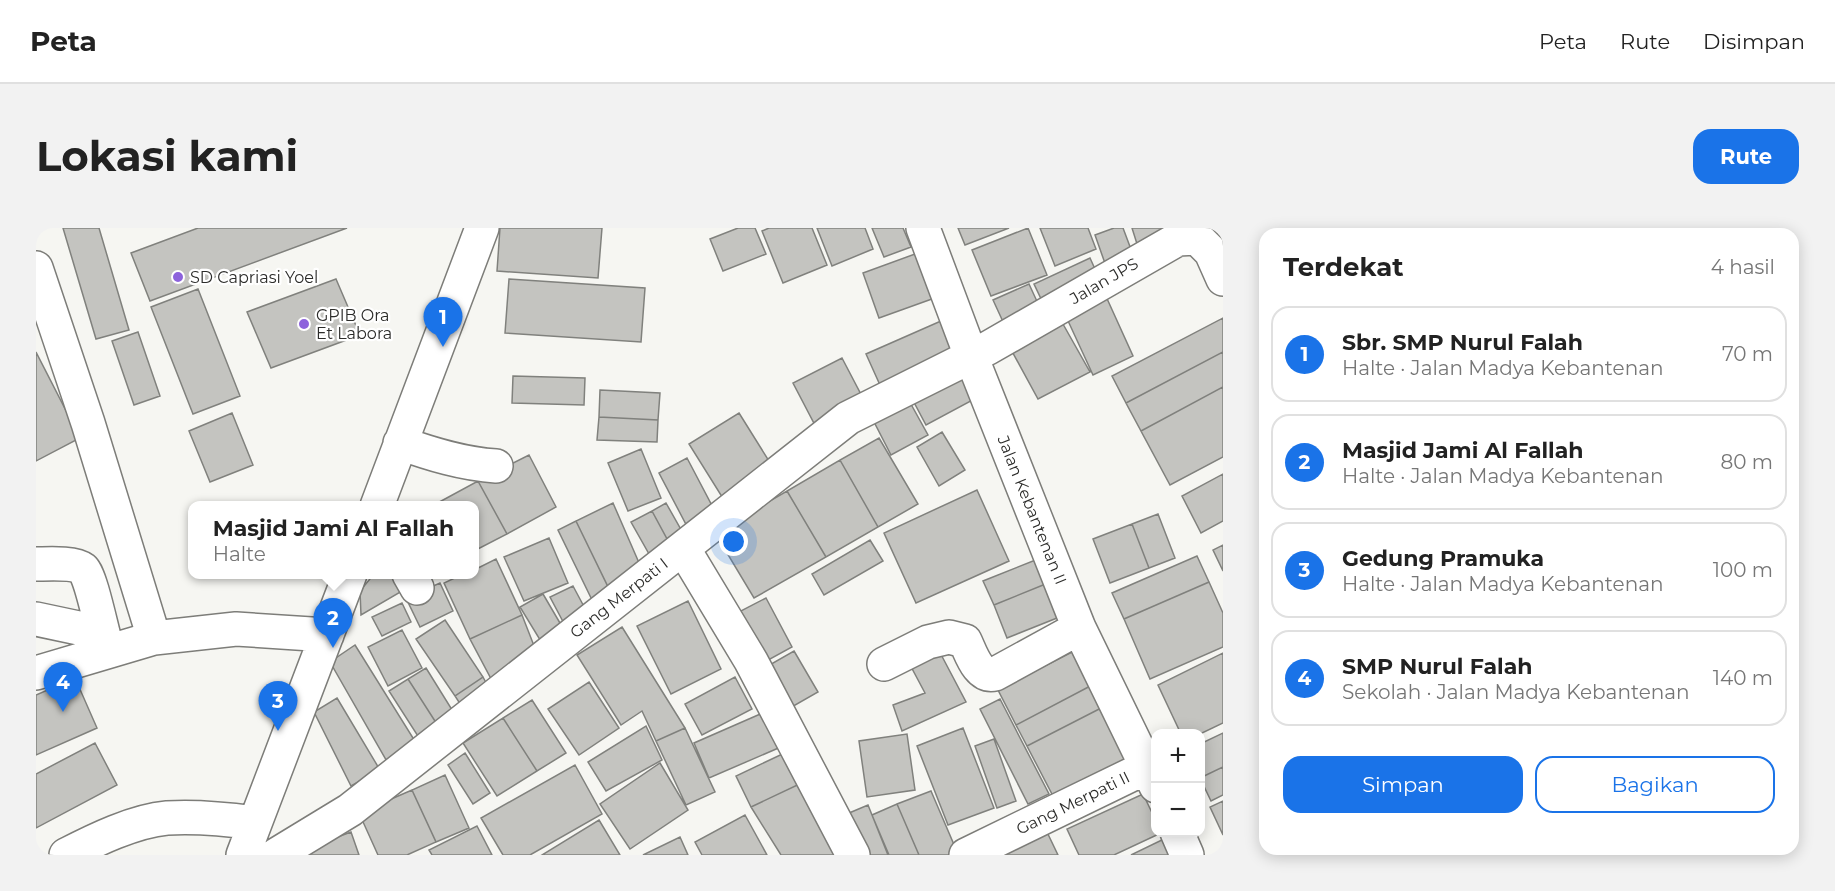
<!DOCTYPE html>
<html lang="id">
<head>
<meta charset="utf-8">
<style>
  :root { --surface:#fff; --page:#f2f2f2; --text:#222; --muted:#767676; --line:#e0e0e0; --accent:#1a73e8 }
  body { margin:0; font-family:Montserrat,sans-serif; background:var(--page); color:var(--text) }
  .controls { position:absolute; right:18px; bottom:18px; display:grid; overflow:hidden; border-radius:12px; box-shadow:0 3px 15px #0003 }
  .controls button { width:54px; height:54px; display:grid; place-items:center; padding:0; border:0; border-bottom:2px solid var(--line); background:var(--surface); color:var(--text); font:30px sans-serif }
  .you { position:absolute; left:698px; top:314px; width:21px; height:21px; margin:-15px; border:4px solid #fff; border-radius:50%; background:#1a73e8; box-shadow:0 0 0 9px #1a73e833 }
  .badge { display:grid; place-items:center; width:39px; height:39px; border-radius:50%; background:var(--accent); color:#fff; font-size:20px; font-weight:700 }
  .pin { position:absolute; translate:-50% -50px; filter:drop-shadow(0 2px 3px #0008) }
  .pin::after { content:''; position:absolute; top:32px; width:21px; height:18px; background:inherit; clip-path:polygon(0 0,100% 0,50% 100%) }
  .popup { position:absolute; left:152px; top:273px; width:291px; height:78px; box-sizing:border-box; display:grid; place-content:center; border-radius:12px; background:var(--surface); filter:drop-shadow(0 2px 4px #0005); font-size:20px; white-space:nowrap; color:var(--muted) }
  .popup b { font-size:22px; color:var(--text) }
  .popup::after { content:''; position:absolute; left:50%; top:100%; margin-left:-12px; border:12px solid transparent; border-top-color:var(--surface) }
  .list { margin:0; padding:0; list-style:none }
  h2 { display:flex; justify-content:space-between; align-items:center; height:78px; margin:0; padding:0 24px; font-size:26px }
  h2 small { font-size:20px; font-weight:400; color:var(--muted) }
  .list li { display:grid; grid-template-columns:39px 1fr auto; gap:18px; align-items:center; box-sizing:border-box; height:96px; margin:0 12px 12px; padding:0 12px; border:2px solid var(--line); border-radius:18px }
  .list b { display:block; font-size:22px; white-space:nowrap }
  .list p { margin:0; font-size:20px; white-space:nowrap; color:var(--muted) }
  .list em { font-size:20px; font-style:normal; color:var(--muted) }
  .actions { display:flex; gap:12px; padding:18px 24px }
  .actions a { flex:1; padding:14px 0; border:2px solid var(--accent); border-radius:18px; text-align:center; font-size:21px; color:var(--accent) }
  .actions .main { background:var(--accent); color:#fff }
  .map { position:relative; flex:none; width:1187px; height:627px; overflow:hidden; border-radius:18px }
  header { display:flex; align-items:center; gap:36px; box-sizing:border-box; height:84px; padding:0 30px; background:var(--surface); border-bottom:2px solid var(--line) }
  header strong { font-size:28px }
  nav { display:flex; gap:33px; margin-inline-start:auto; font-size:21px }
  .intro { display:flex; align-items:center; justify-content:space-between; box-sizing:border-box; height:144px; padding:0 36px }
  h1 { margin:0; font-size:42px }
  .button { padding:15px 27px; border-radius:18px; background:var(--accent); color:#fff; font-size:21px; font-weight:700 }
  main { display:flex; gap:36px; padding:0 36px }
  aside { flex:1; background:var(--surface); border-radius:18px; box-shadow:0 3px 15px #0003 }
  .map>svg:first-child { display:block }
</style>
</head>
<body>
<header>
<strong>Peta</strong>
<nav><a>Peta</a><a>Rute</a><a>Disimpan</a></nav>
</header>
<div class="intro"><h1>Lokasi kami</h1><a class="button">Rute</a></div>
<main>
<div class="map">
<svg width="1187" height="627" viewBox="0 0 1187 627">
  <rect width="100%" height="100%" fill="#f6f6f2"/>
  <path fill="#c4c4c0" stroke="#80817d" stroke-width="1.5" d="M 27,0 L 63,0 L 93,102 L 60,111 Z
    M 162,0 L 311,0 L 114,73 L 95,25 Z
    M 464,0 L 566,0 L 562,50 L 461,43 Z
    M 702,0 L 719,0 L 730,26 L 687,43 L 674,11 Z
    M 733,0 L 776,0 L 791,37 L 747,55 L 726,3 Z
    M 781,0 L 829,0 L 837,21 L 796,38 Z
    M 836,0 L 867,0 L 875,19 L 848,29 Z
    M 922,0 L 973,0 L 929,17 Z
    M 992,0 L 1011,47 L 955,68 L 936,22 Z
    M 1004,0 L 1052,0 L 1060,21 L 1019,38 Z
    M 1078,0 L 1087,0 L 1099,32 L 1071,41 L 1059,7 Z
    M 1096,0 L 1129,0 L 1102,19 Z
    M 890,22 L 907,67 L 843,90 L 827,45 Z
    M 1054,30 L 1064,52 L 1008,77 L 998,56 Z
    M 300,51 L 324,107 L 235,140 L 211,84 Z
    M 473,51 L 609,60 L 605,114 L 469,105 Z
    M 993,56 L 1005,82 L 969,98 L 957,72 Z
    M 162,61 L 204,168 L 157,186 L 115,79 Z
    M 1068,64 L 1097,128 L 1057,147 L 1027,82 Z
    M 914,89 L 928,119 L 844,157 L 830,126 Z
    M 1023,89 L 1054,144 L 1002,171 L 972,116 Z
    M 1187,90 L 1187,124 L 1090,175 L 1076,148 Z
    M 102,104 L 124,168 L 98,177 L 76,113 Z
    M 0,124 L 44,210 L 0,233 Z
    M 1187,124 L 1187,159 L 1105,203 L 1090,175 Z
    M 806,130 L 830,176 L 781,201 L 757,155 Z
    M 928,134 L 946,167 L 890,197 L 872,163 Z
    M 477,148 L 549,150 L 548,177 L 476,175 Z
    M 1187,159 L 1187,229 L 1134,257 L 1105,203 Z
    M 564,162 L 624,165 L 622,192 L 563,189 Z
    M 871,169 L 892,207 L 855,227 L 835,188 Z
    M 196,185 L 217,237 L 174,254 L 153,203 Z
    M 703,185 L 738,241 L 688,272 L 653,216 Z
    M 563,189 L 622,192 L 621,214 L 561,212 Z
    M 906,204 L 929,242 L 903,258 L 881,219 Z
    M 843,210 L 882,276 L 842,299 L 804,232 Z
    M 605,221 L 625,270 L 592,283 L 572,235 Z
    M 493,227 L 520,279 L 471,306 L 442,253 Z
    M 651,230 L 682,289 L 654,304 L 623,245 Z
    M 804,232 L 842,299 L 790,329 L 751,263 Z
    M 1187,246 L 1187,293 L 1165,305 L 1146,268 Z
    M 442,253 L 471,306 L 438,323 L 438,278 L 396,278 Z
    M 941,262 L 973,333 L 880,375 L 848,305 Z
    M 751,263 L 790,329 L 718,370 L 679,305 Z
    M 577,275 L 607,344 L 576,367 L 540,293 Z
    M 630,275 L 652,314 L 637,322 L 616,283 Z
    M 616,283 L 637,322 L 617,333 L 595,294 Z
    M 1122,286 L 1139,330 L 1113,340 L 1096,296 Z
    M 540,293 L 576,367 L 558,376 L 522,302 Z
    M 1096,296 L 1113,340 L 1074,355 L 1057,311 Z
    M 513,310 L 532,355 L 488,373 L 468,329 Z
    M 834,312 L 847,333 L 788,367 L 776,346 Z
    M 1187,317 L 1187,343 L 1177,322 Z
    M 1161,328 L 1173,354 L 1088,391 L 1076,365 Z
    M 460,331 L 486,387 L 434,411 L 408,355 L 427,346 L 438,346 L 438,342 Z
    M 1002,331 L 1012,355 L 958,377 L 947,353 Z
    M 338,346 L 367,346 L 373,359 L 325,387 L 324,363 Z
    M 1173,354 L 1187,385 L 1187,419 L 1114,451 L 1088,391 Z
    M 404,355 L 417,383 L 384,399 L 370,370 Z
    M 1012,355 L 1026,388 L 971,410 L 958,377 Z
    M 537,358 L 553,388 L 532,403 L 514,369 Z
    M 507,366 L 531,407 L 509,420 L 484,379 Z
    M 730,370 L 756,419 L 723,437 L 697,387 Z
    M 652,373 L 685,441 L 635,466 L 601,398 Z
    M 366,375 L 375,394 L 346,408 L 336,389 Z
    M 486,387 L 502,428 L 461,462 L 434,411 Z
    M 409,392 L 447,449 L 419,468 L 380,411 Z
    M 586,399 L 649,500 L 620,513 L 606,483 L 585,497 L 541,427 Z
    M 366,402 L 386,440 L 352,458 L 332,419 Z
    M 319,417 L 382,518 L 353,537 L 294,434 Z
    M 900,417 L 930,474 L 866,503 L 857,477 L 889,465 L 872,433 Z
    M 1042,421 L 1060,455 L 980,497 L 962,462 Z
    M 758,423 L 782,464 L 754,480 L 730,439 Z
    M 1187,425 L 1187,495 L 1164,506 L 1145,506 L 1122,457 Z
    M 390,440 L 423,493 L 406,504 L 372,451 Z
    M 447,449 L 456,466 L 432,488 L 419,468 Z
    M 699,449 L 716,481 L 666,507 L 649,476 Z
    M 39,450 L 61,500 L 0,527 L 0,467 Z
    M 372,451 L 406,504 L 387,516 L 353,463 Z
    M 553,454 L 583,500 L 543,527 L 512,481 Z
    M 1060,455 L 1071,477 L 991,518 L 980,497 Z
    M 301,470 L 344,542 L 315,558 L 278,484 Z
    M 964,471 L 1013,566 L 992,576 L 944,481 Z
    M 496,472 L 530,525 L 501,543 L 467,490 Z
    M 1071,477 L 1097,528 L 1017,568 L 991,518 Z
    M 738,480 L 754,515 L 673,550 L 658,515 Z
    M 467,490 L 501,543 L 461,568 L 427,515 Z
    M 610,498 L 626,532 L 570,563 L 552,534 Z
    M 649,500 L 679,564 L 650,577 L 620,513 Z
    M 927,500 L 958,580 L 912,597 L 881,518 Z
    M 1187,505 L 1187,539 L 1164,550 L 1164,516 Z
    M 871,506 L 879,562 L 831,569 L 823,513 Z
    M 958,511 L 980,573 L 961,580 L 939,518 Z
    M 59,515 L 81,557 L 0,600 L 0,546 Z
    M 757,521 L 772,552 L 715,579 L 700,548 Z
    M 429,525 L 454,565 L 437,576 L 412,537 Z
    M 624,535 L 652,582 L 594,621 L 564,576 Z
    M 539,537 L 566,586 L 494,627 L 467,627 L 445,590 Z
    M 1187,539 L 1187,567 L 1175,573 L 1164,550 Z
    M 409,547 L 433,600 L 400,614 L 376,562 Z
    M 772,552 L 809,627 L 745,627 L 715,579 Z
    M 376,562 L 400,614 L 371,627 L 342,627 L 323,585 Z
    M 895,563 L 922,626 L 920,627 L 883,627 L 861,576 Z
    M 1107,566 L 1120,593 L 1120,604 L 1125,605 L 1078,627 L 1043,627 L 1031,601 Z
    M 1187,573 L 1187,607 L 1174,579 Z
    M 861,576 L 883,627 L 853,627 L 836,587 Z
    M 832,577 L 852,627 L 822,627 L 806,588 Z
    M 709,587 L 731,627 L 666,627 L 659,614 Z
    M 563,592 L 584,627 L 506,627 Z
    M 441,598 L 456,627 L 396,627 L 393,622 Z
    M 1010,602 L 1022,627 L 958,627 Z
    M 315,604 L 323,627 L 253,627 Z
    M 644,609 L 652,627 L 607,627 Z
    M 1132,609 L 1141,627 L 1095,627 Z"/>
  <g fill="none" stroke-linecap="round" stroke-linejoin="round">
    <defs>
      <path id="minor" d="M 887,0 L 935,128 L 1043,400 L 1120,558
        M 0,40 L 52,195 L 118,410
        M 364,215 C 395,226 427,236 460,238
        M 341,278 L 446,0
        M 647,320 L 715,433 L 817,627
        M 0,336 C 11,336 38,334 47,341 C 55,347 67,409 72,423
        M 373,346 L 381,360
        M 0,391 L 66,405
        M 848,436 L 892,414 L 913,409 L 929,413 C 935,425 942,450 959,446 L 1043,400
        M 0,445 L 118,410 L 200,401 L 291,407
        M 1141,604 L 1151,627
        M 30,627 C 59,612 98,593 131,590 C 161,588 190,591 219,595
        M 207,627 L 314,346
        M 240,627 L 314,582 L 812,190 L 952,120 L 1142,11 L 1161,10 L 1175,24 L 1187,51
        M 930,627 L 1111,539"/>
    </defs>
    <use href="#minor" stroke="#7d7d79" stroke-width="36"/>
    <use href="#minor" stroke="#fff" stroke-width="33"/>
  </g>
  <g fill="#8d62dc" stroke="#fff" stroke-width="2">
    <circle cx="142" cy="49" r="6"/>
    <circle cx="268" cy="96" r="6"/>
  </g>
  <g text-anchor="middle" dominant-baseline="central" stroke-width="4.5" stroke-linejoin="round" paint-order="stroke">
    <g font-size="16" fill="#2c2c2a" stroke="#fff" text-anchor="start">
      <text x="154" y="49">SD Capriasi Yoel</text>
      <text x="280" y="87">GPIB Ora<tspan x="280" dy="18">Et Labora</tspan></text>
    </g>
    <g font-size="16" fill="#2c2c2a" stroke="#fff">
      <text transform="translate(1068 53) rotate(-30)">Jalan JPS</text>
      <text transform="translate(996 282) rotate(68)">Jalan Kebantenan II</text>
      <text transform="translate(583 370) rotate(-38)">Gang Merpati I</text>
      <text transform="translate(1037 575) rotate(-26)">Gang Merpati II</text>
    </g>
  </g>
</svg>
<div class="controls">
<button>+</button>
<button>−</button>
</div>
<div class="you"></div>
<div class="pin badge" style="left:407px;top:119px">1</div>
<div class="pin badge" style="left:297px;top:420px">2</div>
<div class="popup"><b>Masjid Jami Al Fallah</b>Halte</div>
<div class="pin badge" style="left:242px;top:503px">3</div>
<div class="pin badge" style="left:27px;top:484px">4</div>
</div>
<aside>
<h2>Terdekat<small>4 hasil</small></h2>
<ul class="list">
<li><span class="badge">1</span><div><b>Sbr. SMP Nurul Falah</b><p>Halte · Jalan Madya Kebantenan</p></div><em>70 m</em></li>
<li><span class="badge">2</span><div><b>Masjid Jami Al Fallah</b><p>Halte · Jalan Madya Kebantenan</p></div><em>80 m</em></li>
<li><span class="badge">3</span><div><b>Gedung Pramuka</b><p>Halte · Jalan Madya Kebantenan</p></div><em>100 m</em></li>
<li><span class="badge">4</span><div><b>SMP Nurul Falah</b><p>Sekolah · Jalan Madya Kebantenan</p></div><em>140 m</em></li>
</ul>
<div class="actions"><a class="main">Simpan</a><a>Bagikan</a></div>
</aside>
</main>
</body>
</html>
